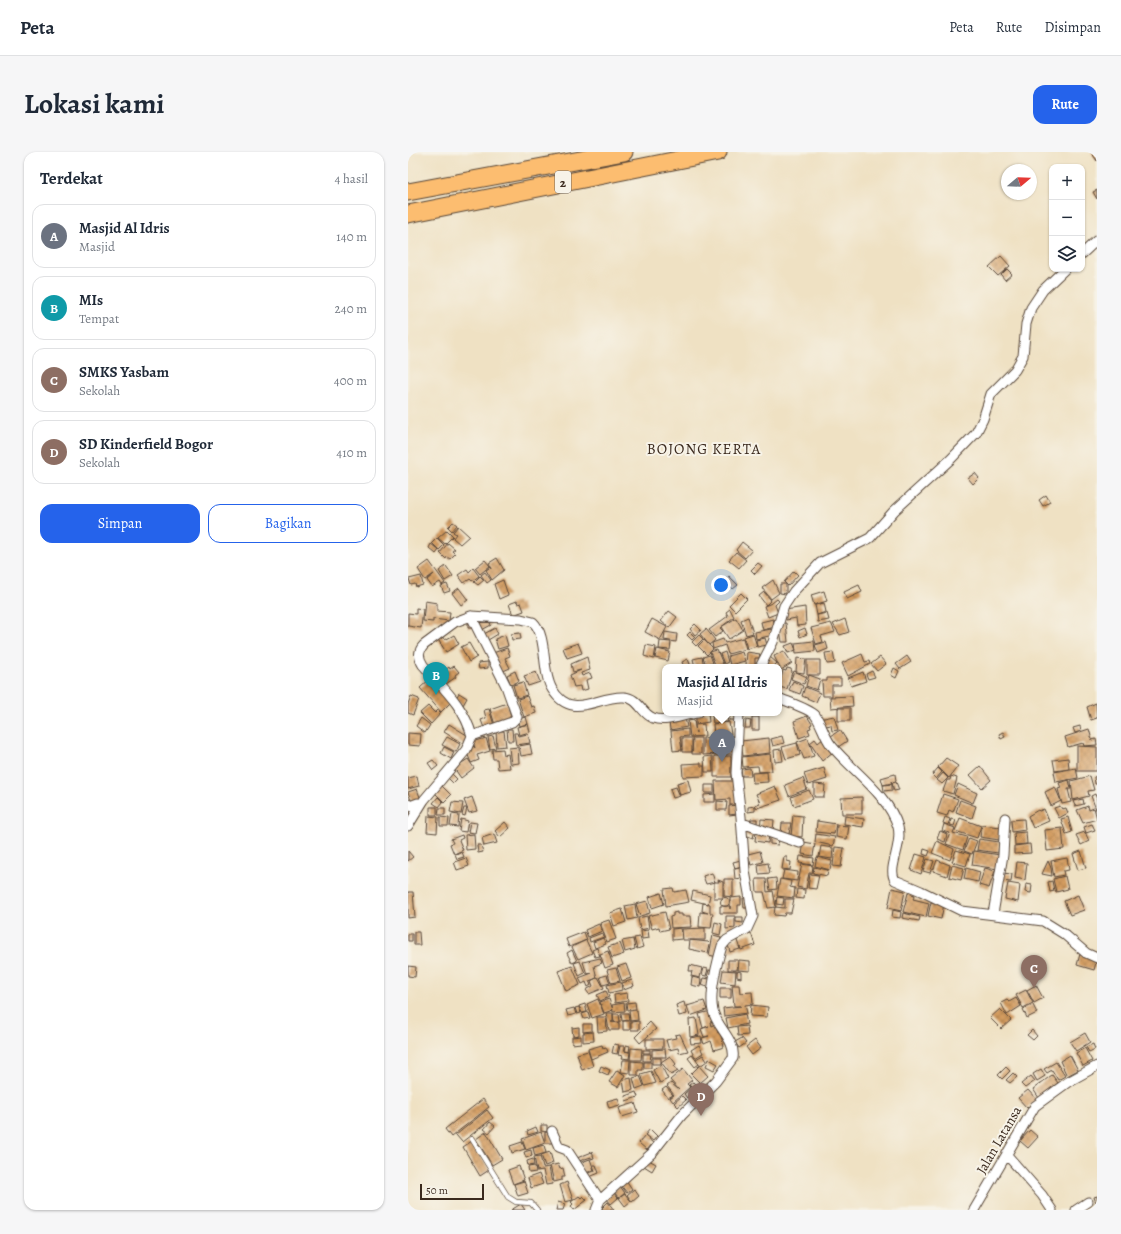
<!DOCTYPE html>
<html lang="id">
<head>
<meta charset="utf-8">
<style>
  :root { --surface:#fff; --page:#f6f6f7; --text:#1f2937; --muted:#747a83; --line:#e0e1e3; --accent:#2563eb }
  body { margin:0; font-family:Alegreya,serif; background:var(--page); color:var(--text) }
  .controls { position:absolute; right:12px; top:12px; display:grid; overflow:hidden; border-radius:8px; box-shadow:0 1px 3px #0004 }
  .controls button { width:36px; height:36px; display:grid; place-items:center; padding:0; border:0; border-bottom:1px solid var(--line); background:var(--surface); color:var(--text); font:20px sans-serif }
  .compass { position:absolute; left:593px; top:12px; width:36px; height:36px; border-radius:50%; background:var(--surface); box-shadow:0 1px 3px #0004; rotate:71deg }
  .scale { position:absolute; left:12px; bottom:10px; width:64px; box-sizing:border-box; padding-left:4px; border:2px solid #3b2a1e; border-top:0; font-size:11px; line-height:14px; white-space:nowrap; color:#3b2a1e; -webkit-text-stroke:3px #f7f3e8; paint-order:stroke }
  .you { position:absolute; left:313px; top:433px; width:14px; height:14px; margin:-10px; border:3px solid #fff; border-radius:50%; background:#1a73e8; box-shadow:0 0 0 6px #1a73e833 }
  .badge { display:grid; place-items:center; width:26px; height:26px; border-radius:50%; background:var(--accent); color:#fff; font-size:13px; font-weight:700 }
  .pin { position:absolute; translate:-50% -33px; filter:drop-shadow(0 1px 2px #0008) }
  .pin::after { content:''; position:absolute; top:21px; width:14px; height:12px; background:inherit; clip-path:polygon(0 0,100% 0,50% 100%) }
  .popup { position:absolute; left:254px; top:512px; width:120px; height:52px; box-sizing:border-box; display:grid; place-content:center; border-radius:8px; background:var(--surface); filter:drop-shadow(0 1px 3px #0005); font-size:13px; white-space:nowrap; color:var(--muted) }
  .popup b { font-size:15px; color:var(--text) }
  .popup::after { content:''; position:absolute; left:50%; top:100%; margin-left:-8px; border:8px solid transparent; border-top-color:var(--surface) }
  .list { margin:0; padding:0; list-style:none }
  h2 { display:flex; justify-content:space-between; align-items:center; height:52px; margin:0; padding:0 16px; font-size:17px }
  h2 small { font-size:13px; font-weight:400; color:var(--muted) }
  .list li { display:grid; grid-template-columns:26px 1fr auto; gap:12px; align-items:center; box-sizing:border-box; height:64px; margin:0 8px 8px; padding:0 8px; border:1px solid var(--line); border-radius:12px }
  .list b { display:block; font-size:15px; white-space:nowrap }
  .list p { margin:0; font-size:13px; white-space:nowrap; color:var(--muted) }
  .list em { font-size:13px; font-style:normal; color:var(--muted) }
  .actions { display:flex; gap:8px; padding:12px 16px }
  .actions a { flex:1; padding:9px 0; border:1px solid var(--accent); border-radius:12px; text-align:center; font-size:14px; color:var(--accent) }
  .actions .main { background:var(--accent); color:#fff }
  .icon { flex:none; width:22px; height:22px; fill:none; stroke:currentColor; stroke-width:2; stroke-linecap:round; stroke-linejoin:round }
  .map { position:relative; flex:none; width:689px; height:1058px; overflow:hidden; border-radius:12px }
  header { display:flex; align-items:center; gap:24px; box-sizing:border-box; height:56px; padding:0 20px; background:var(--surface); border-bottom:1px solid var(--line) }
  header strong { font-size:19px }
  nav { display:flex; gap:22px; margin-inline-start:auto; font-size:14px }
  .intro { display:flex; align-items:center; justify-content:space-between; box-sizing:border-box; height:96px; padding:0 24px }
  h1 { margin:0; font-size:28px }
  .button { padding:10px 18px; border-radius:12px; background:var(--accent); color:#fff; font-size:14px; font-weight:700 }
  main { display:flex; gap:24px; padding:0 24px }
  aside { flex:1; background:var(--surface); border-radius:12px; box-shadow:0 1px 3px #0004 }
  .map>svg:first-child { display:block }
</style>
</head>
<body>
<header>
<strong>Peta</strong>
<nav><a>Peta</a><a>Rute</a><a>Disimpan</a></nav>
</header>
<div class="intro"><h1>Lokasi kami</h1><a class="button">Rute</a></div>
<main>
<aside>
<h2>Terdekat<small>4 hasil</small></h2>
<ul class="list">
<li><span class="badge" style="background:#6b7280">A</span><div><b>Masjid Al Idris</b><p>Masjid</p></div><em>140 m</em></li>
<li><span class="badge" style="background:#0f9aa8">B</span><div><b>MIs</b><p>Tempat</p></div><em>240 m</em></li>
<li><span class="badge" style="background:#8d6e63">C</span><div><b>SMKS Yasbam</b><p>Sekolah</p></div><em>400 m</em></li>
<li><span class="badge" style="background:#8d6e63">D</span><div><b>SD Kinderfield Bogor</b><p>Sekolah</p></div><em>410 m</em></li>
</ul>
<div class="actions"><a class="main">Simpan</a><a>Bagikan</a></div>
</aside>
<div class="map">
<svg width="689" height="1058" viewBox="0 0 689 1058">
  <defs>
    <pattern id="building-cross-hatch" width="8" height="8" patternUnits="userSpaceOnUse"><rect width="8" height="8" fill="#d39b5e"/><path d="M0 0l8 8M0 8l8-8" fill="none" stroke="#ac7f4d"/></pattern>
  </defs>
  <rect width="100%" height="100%" fill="#f7f3e8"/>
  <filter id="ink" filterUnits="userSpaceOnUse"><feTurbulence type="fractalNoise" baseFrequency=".025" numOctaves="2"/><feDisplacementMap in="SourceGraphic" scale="8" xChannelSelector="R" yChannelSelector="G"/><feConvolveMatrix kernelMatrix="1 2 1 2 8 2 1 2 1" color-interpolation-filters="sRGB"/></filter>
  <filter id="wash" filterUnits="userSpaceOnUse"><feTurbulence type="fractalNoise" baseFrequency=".012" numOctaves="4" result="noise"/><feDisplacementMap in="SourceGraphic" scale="16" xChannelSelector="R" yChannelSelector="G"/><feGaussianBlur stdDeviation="0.9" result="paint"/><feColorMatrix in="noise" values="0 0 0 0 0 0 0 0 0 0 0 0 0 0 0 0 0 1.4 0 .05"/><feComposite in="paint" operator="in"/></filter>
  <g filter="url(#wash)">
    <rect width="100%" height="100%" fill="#efe1c3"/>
    <g id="blocks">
      <path fill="url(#building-cross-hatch)" d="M 683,0 L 689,0 L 689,9 Z
        M 689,38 L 689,47 L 685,40 Z
        M 593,104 L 602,114 L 590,124 L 581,115 Z
        M 599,117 L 604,122 L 597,128 L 593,123 Z
        M 567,321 L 571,326 L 565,332 L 560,326 Z
        M 638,343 L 642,350 L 635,354 L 631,348 Z
        M 45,370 L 49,373 L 44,379 L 40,375 Z
        M 50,374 L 61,384 L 52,392 L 45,386 L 48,382 L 45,380 Z
        M 39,378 L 45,384 L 37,392 L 30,386 Z
        M 29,386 L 36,393 L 31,398 L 24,391 Z
        M 334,390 L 344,398 L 337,406 L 328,398 Z
        M 40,391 L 47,397 L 44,399 L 47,402 L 42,407 L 39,405 L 38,407 L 32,401 Z
        M 23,392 L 31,398 L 28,402 L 21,396 Z
        M 328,400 L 338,408 L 331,416 L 321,408 Z
        M 89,406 L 96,418 L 84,428 L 78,418 L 83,415 L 84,417 L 81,411 Z
        M 77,408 L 82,414 L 72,422 L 67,416 Z
        M 21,409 L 37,431 L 34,433 L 32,430 L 24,435 L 19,428 L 26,422 L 17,428 L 10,417 Z
        M 350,411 L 354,414 L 347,422 L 343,418 Z
        M 38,414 L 45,424 L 37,429 L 31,419 Z
        M 65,416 L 71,424 L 64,429 L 62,427 L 56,431 L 50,423 L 59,417 L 61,420 Z
        M 386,419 L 390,423 L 380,434 L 376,430 Z
        M 77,420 L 83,428 L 79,431 L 73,423 Z
        M 13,424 L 15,433 L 8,435 L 7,432 L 3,433 L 1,427 Z
        M 72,424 L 76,428 L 70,433 L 66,430 Z
        M 321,424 L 330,433 L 325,437 L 317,428 Z
        M 95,428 L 100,443 L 91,447 L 86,432 Z
        M 365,428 L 371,441 L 363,447 L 354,436 Z
        M 39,432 L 42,439 L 36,441 L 33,434 Z
        M 372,432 L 378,432 L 378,442 L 372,441 Z
        M 451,433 L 454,440 L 439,447 L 436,440 Z
        M 51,436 L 60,448 L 53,453 L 44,441 Z
        M 416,439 L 419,449 L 406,453 L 403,443 Z
        M 356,440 L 363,448 L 358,453 L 351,444 Z
        M 333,441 L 339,447 L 327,459 L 321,453 Z
        M 369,447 L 371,449 L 367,453 L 370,461 L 360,465 L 356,454 L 364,451 Z
        M 17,449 L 29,451 L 29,459 L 42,460 L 41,469 L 25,467 L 25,470 L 15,469 Z
        M 109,449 L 110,452 L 113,451 L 116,459 L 105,463 L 101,452 Z
        M 416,451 L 418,460 L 409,463 L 407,453 Z
        M 397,455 L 398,473 L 389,474 L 388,466 L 378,468 L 377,458 Z
        M 8,456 L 15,457 L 13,476 L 0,474 L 0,461 L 8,462 Z
        M 322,457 L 326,465 L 312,476 L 315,479 L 307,485 L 301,478 L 320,464 L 318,460 Z
        M 261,459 L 269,465 L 261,476 L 253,469 Z
        M 419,461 L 421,468 L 410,470 L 409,463 Z
        M 340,465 L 345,481 L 338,483 L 333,468 Z
        M 80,466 L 83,473 L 72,479 L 68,471 Z
        M 328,466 L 335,478 L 321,487 L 313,475 Z
        M 244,467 L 259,475 L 252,488 L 237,480 Z
        M 365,467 L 367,475 L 355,478 L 353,470 Z
        M 437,467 L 441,480 L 432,483 L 425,472 Z
        M 60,471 L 65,471 L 65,476 L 60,476 Z
        M 378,471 L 380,490 L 374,490 L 371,472 Z
        M 423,471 L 427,480 L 413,484 L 415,490 L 408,492 L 403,476 Z
        M 287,472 L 293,478 L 287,483 L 282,477 Z
        M 87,476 L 90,482 L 80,488 L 76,482 Z
        M 397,476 L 399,482 L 392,485 L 390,479 Z
        M 298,477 L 307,488 L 301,493 L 292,482 Z
        M 363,477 L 365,483 L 348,487 L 347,480 Z
        M 257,480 L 269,482 L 268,490 L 256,488 Z
        M 282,480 L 287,485 L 284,488 L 279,483 Z
        M 112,481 L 113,487 L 104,488 L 103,482 Z
        M 345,482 L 349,494 L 339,497 L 336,485 Z
        M 33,483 L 37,488 L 46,483 L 51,492 L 38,500 L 29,486 Z
        M 97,483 L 100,494 L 90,497 L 87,487 Z
        M 291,483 L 295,487 L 288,494 L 284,490 Z
        M 335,486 L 338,497 L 320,502 L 317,493 L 305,497 L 304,491 L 315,487 L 317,491 Z
        M 357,486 L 359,493 L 349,495 L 348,488 Z
        M 296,488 L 305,497 L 299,503 L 290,494 Z
        M 252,489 L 263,490 L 262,498 L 251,497 Z
        M 406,489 L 407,499 L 388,501 L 387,491 Z
        M 418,490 L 420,497 L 410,501 L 407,493 Z
        M 61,491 L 69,505 L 61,510 L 53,495 Z
        M 170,491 L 174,501 L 159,506 L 155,496 Z
        M 385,491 L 388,498 L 380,501 L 377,494 Z
        M 238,493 L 248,495 L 246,507 L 236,504 Z
        M 99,496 L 102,504 L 97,506 L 102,516 L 93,520 L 85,501 Z
        M 249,497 L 262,500 L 260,509 L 247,506 Z
        M 309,498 L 315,512 L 308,515 L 302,500 Z
        M 376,499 L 384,511 L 373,518 L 366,504 Z
        M 317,500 L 320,510 L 316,512 L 312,502 Z
        M 334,500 L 337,509 L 322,513 L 320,504 Z
        M 339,500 L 352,502 L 351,506 L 347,506 L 347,514 L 345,515 L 339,515 L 338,513 Z
        M 425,500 L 427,511 L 419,512 L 417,501 Z
        M 454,502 L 457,510 L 461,509 L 462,512 L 440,524 L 434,511 Z
        M 302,503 L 305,511 L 298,513 L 295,505 Z
        M 499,504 L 503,510 L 492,517 L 488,512 Z
        M 179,505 L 182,518 L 173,521 L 174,524 L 182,521 L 184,526 L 178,528 L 180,537 L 173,539 L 172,534 L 166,535 L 162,523 L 173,518 L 165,520 L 163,512 Z
        M 294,505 L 296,514 L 287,515 L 285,507 Z
        M 362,505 L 369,511 L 365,515 L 356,515 Z
        M 472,505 L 478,512 L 469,519 L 463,512 Z
        M 389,506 L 398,507 L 396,521 L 388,520 Z
        M 280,507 L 283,515 L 276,515 L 274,510 Z
        M 399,508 L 412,508 L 412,523 L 399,523 Z
        M 80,510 L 80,516 L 71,517 L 70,511 Z
        M 46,514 L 51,520 L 47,523 L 48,525 L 38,532 L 31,523 L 41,515 L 42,517 Z
        M 379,516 L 383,517 L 384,520 L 379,537 L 371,535 L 375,518 L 378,519 Z
        M 486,516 L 491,519 L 488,526 L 483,523 Z
        M 107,519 L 111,529 L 103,533 L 99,523 Z
        M 386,519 L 399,525 L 396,532 L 383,527 Z
        M 464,519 L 467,525 L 460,527 L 458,522 Z
        M 128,520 L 132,530 L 120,534 L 116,524 Z
        M 455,520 L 458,529 L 443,534 L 440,526 Z
        M 401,523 L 412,527 L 409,538 L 398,534 Z
        M 23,526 L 44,549 L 33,560 L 12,536 Z
        M 419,526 L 433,526 L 433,533 L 424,533 L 424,544 L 415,544 L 414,529 L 419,529 Z
        M 385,529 L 395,534 L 392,542 L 381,538 Z
        M 115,530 L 119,543 L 109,546 L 105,533 Z
        M 397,535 L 412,541 L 408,550 L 394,544 Z
        M 51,541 L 59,546 L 55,553 L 47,548 Z
        M 3,544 L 11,547 L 5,563 L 0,561 L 0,552 Z
        M 119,544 L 123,555 L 126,554 L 128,561 L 116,565 L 110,547 Z
        M 444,544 L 445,554 L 423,556 L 422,545 Z
        M 99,551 L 104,568 L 87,573 L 82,557 Z
        M 688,551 L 689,566 L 683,568 L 679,555 Z
        M 20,554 L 27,561 L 30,558 L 33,561 L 23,572 L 12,561 Z
        M 430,556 L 442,556 L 442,569 L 430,569 Z
        M 81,557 L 86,573 L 76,576 L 73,568 L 78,566 L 76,558 Z
        M 297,561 L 300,561 L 301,570 L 288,572 L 288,562 Z
        M 318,561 L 320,570 L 305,571 L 304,562 Z
        M 322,563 L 327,564 L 327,568 L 321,568 Z
        M 399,564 L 404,572 L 402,573 L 403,576 L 400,577 L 402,582 L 391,586 L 386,569 Z
        M 426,564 L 430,578 L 424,579 L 423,573 L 413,575 L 411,567 Z
        M 118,565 L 120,572 L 111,574 L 109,567 Z
        M 344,565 L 351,565 L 351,578 L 344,578 Z
        M 13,566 L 22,573 L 17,581 L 8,574 Z
        M 277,566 L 279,575 L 262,578 L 261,569 Z
        M 286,568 L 288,581 L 287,573 L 296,572 L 297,584 L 282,585 L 280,569 Z
        M 338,568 L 343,569 L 342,576 L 337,576 Z
        M 321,570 L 323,582 L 306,584 L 305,572 Z
        M 41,572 L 62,585 L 57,593 L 36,580 Z
        M 120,572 L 122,580 L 111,583 L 109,575 Z
        M 672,574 L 673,579 L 667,581 L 665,576 Z
        M 99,577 L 104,577 L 105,589 L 100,589 Z
        M 280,577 L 280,584 L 272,585 L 274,598 L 265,599 L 263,579 Z
        M 681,577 L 684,588 L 688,587 L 689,593 L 676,594 L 675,591 L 660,595 L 657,585 Z
        M 432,578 L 439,589 L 430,595 L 423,584 Z
        M 88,579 L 96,579 L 98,594 L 89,595 Z
        M 595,580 L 597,585 L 593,587 L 591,582 Z
        M 0,581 L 13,582 L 12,594 L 0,593 Z
        M 106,581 L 109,581 L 110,584 L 120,582 L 122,591 L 108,593 Z
        M 85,584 L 88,596 L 82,597 L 80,585 Z
        M 310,584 L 325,584 L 325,602 L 311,602 Z
        M 374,584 L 376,591 L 365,594 L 363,587 Z
        M 39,585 L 52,592 L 48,600 L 34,593 Z
        M 309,585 L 309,602 L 295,603 L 295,586 Z
        M 78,586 L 82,599 L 69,603 L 71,608 L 63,611 L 58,598 L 65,594 L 67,596 L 65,590 Z
        M 274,586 L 284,586 L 284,600 L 274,600 Z
        M 285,586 L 293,586 L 293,602 L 284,602 Z
        M 361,586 L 362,601 L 335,604 L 333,589 Z
        M 400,586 L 406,604 L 396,607 L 389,590 Z
        M 416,586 L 426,599 L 414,609 L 402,591 L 407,587 L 410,591 Z
        M 389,591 L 392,603 L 378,607 L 374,595 Z
        M 122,592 L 124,602 L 113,604 L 111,594 Z
        M 669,594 L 689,595 L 689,619 L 669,619 Z
        M 36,595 L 46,600 L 43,607 L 33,601 Z
        M 110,595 L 111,611 L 103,612 L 101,596 Z
        M 95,597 L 96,603 L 100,602 L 102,616 L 90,617 L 89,607 L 85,607 L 84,598 Z
        M 373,597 L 375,609 L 367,610 L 366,598 Z
        M 362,602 L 364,619 L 351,620 L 350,614 L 335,615 L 334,605 Z
        M 304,604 L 305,620 L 297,620 L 296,605 Z
        M 306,604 L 323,604 L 323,625 L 306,625 Z
        M 538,606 L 550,614 L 541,626 L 530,615 Z
        M 660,606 L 661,617 L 647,619 L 645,608 Z
        M 60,607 L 66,616 L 53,626 L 46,616 Z
        M 25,608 L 30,614 L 25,618 L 20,611 Z
        M 293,611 L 293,614 L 296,614 L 296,624 L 275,625 L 274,612 Z
        M 572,614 L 583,628 L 574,636 L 562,623 Z
        M 342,616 L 343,624 L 334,624 L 333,617 Z
        M 416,616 L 419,627 L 400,633 L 396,622 Z
        M 530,616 L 534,620 L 528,627 L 524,623 Z
        M 668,616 L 670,626 L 648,630 L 646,620 Z
        M 359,620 L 360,630 L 345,631 L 344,621 Z
        M 535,621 L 540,626 L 534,632 L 529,628 Z
        M 44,622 L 49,627 L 45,631 L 40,626 Z
        M 487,622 L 488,629 L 484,631 L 483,629 L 484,631 L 475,633 L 473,626 Z
        M 9,624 L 11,634 L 0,637 L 0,626 Z
        M 543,624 L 549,626 L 545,642 L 535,639 L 539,628 L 542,628 Z
        M 682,624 L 686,638 L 680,639 L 681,644 L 665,648 L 663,629 Z
        M 689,624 L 689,632 L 687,632 L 686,625 Z
        M 395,626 L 399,637 L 381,644 L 377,633 Z
        M 280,628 L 283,640 L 272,643 L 269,631 Z
        M 661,628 L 663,637 L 660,637 L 663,650 L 654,652 L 650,637 L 653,636 L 651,631 Z
        M 307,629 L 327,629 L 329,653 L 322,653 L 322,647 L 308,648 Z
        M 488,630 L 491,638 L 486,639 L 484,631 Z
        M 406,632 L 417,633 L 416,645 L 406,645 Z
        M 484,632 L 484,638 L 476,639 L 475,633 Z
        M 550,632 L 569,641 L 565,651 L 546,643 Z
        M 297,633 L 306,633 L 306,641 L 297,641 Z
        M 34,634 L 43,643 L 36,650 L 27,641 Z
        M 367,634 L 373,648 L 349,656 L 347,653 L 352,651 L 348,642 Z
        M 268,635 L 272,644 L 265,646 L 262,637 Z
        M 647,635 L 653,649 L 643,654 L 637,640 Z
        M 9,637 L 13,648 L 4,651 L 0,640 Z
        M 401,638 L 405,647 L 386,654 L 383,645 Z
        M 307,642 L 307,650 L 296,650 L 296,643 Z
        M 535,642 L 550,647 L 545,660 L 541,658 L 539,664 L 529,661 Z
        M 687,642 L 689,648 L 689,660 L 683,644 Z
        M 30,645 L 35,650 L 31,655 L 25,651 Z
        M 64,645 L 69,659 L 61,661 L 56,648 Z
        M 454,645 L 454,662 L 434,662 L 433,646 Z
        M 675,647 L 676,652 L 667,654 L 665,649 Z
        M 552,648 L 568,654 L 564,666 L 548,660 Z
        M 309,649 L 319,650 L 318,658 L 309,658 Z
        M 44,650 L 55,651 L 53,662 L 42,660 Z
        M 329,653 L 329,662 L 321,663 L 321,654 Z
        M 347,654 L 347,659 L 340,660 L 340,655 Z
        M 652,654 L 654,657 L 658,656 L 660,661 L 651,666 L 646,656 Z
        M 680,654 L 681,658 L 686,656 L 689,667 L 675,671 L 669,658 Z
        M 22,655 L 29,655 L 29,663 L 22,663 Z
        M 31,656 L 37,656 L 37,663 L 30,663 Z
        M 56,656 L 59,656 L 57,664 L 54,663 Z
        M 636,657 L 641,669 L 625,676 L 620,664 L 630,658 L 631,659 Z
        M 44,662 L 51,663 L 50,675 L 42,674 Z
        M 385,663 L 395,664 L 394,685 L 383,684 Z
        M 20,664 L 30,665 L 29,681 L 19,680 Z
        M 437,664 L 456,667 L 455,675 L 436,672 Z
        M 32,665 L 41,666 L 40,674 L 32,674 Z
        M 537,665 L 542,667 L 540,673 L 535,671 Z
        M 660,665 L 664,680 L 658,682 L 653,667 Z
        M 552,666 L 573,674 L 569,686 L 547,679 Z
        M 53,667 L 60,669 L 58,680 L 51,679 Z
        M 343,667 L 349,667 L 349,673 L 343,673 Z
        M 353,667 L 366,668 L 365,679 L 352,678 Z
        M 543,667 L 548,668 L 546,674 L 542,673 Z
        M 616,667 L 617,678 L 604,680 L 603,668 Z
        M 409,669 L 428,672 L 426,682 L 408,680 Z
        M 62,670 L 69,671 L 67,681 L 60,680 Z
        M 97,670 L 102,676 L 92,685 L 87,679 Z
        M 374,671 L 383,671 L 381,682 L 373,682 Z
        M 536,672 L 547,676 L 545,681 L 559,685 L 555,698 L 538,692 L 542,681 L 534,679 Z
        M 684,672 L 687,678 L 678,681 L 676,675 Z
        M 429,673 L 441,674 L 439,687 L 428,685 Z
        M 574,673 L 593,675 L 591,688 L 572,685 Z
        M 338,676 L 347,678 L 345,686 L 337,683 Z
        M 654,676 L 656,697 L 639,699 L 637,678 Z
        M 532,679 L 539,682 L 537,690 L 529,687 Z
        M 348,680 L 361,682 L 360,691 L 347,689 Z
        M 618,680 L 619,692 L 607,693 L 606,681 Z
        M 677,680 L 681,689 L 673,693 L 668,683 Z
        M 66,682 L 67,697 L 58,698 L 57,683 Z
        M 86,682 L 89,691 L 76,694 L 74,686 Z
        M 408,682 L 427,685 L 425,694 L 407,690 Z
        M 54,683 L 55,686 L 51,688 L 55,698 L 46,702 L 42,692 L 45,691 L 43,687 Z
        M 362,685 L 371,686 L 370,693 L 362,692 Z
        M 561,686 L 569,689 L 564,702 L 556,699 Z
        M 571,687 L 591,690 L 590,701 L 569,698 Z
        M 529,689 L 546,697 L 542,708 L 524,701 Z
        M 396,690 L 407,692 L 405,704 L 394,702 Z
        M 622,692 L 623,701 L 606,702 L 606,694 Z
        M 69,693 L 73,693 L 75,700 L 70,701 Z
        M 413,694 L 425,696 L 424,707 L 411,705 Z
        M 427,695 L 436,696 L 433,715 L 425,714 Z
        M 516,697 L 522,699 L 520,704 L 515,702 Z
        M 548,698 L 562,702 L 558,714 L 544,710 Z
        M 0,699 L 5,705 L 0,709 Z
        M 352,699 L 355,710 L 343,713 L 340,702 Z
        M 566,699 L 592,703 L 590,717 L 564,713 Z
        M 673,699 L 678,716 L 670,718 L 665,702 Z
        M 54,700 L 56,705 L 49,707 L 47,702 Z
        M 508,702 L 518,705 L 513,722 L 503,718 Z
        M 392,704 L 406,706 L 405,713 L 391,711 Z
        M 376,705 L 379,705 L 379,709 L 383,710 L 382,718 L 374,717 Z
        M 409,705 L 424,709 L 422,718 L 407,714 Z
        M 58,706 L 61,714 L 49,718 L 46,710 Z
        M 659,706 L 661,718 L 655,719 L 656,723 L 646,725 L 643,709 Z
        M 519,707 L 526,709 L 522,721 L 515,719 Z
        M 333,708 L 334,714 L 327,716 L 325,710 Z
        M 529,708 L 542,713 L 539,724 L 525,719 Z
        M 640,709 L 643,716 L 644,724 L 634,722 Z
        M 609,710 L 619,711 L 617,728 L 607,726 Z
        M 360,711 L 362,721 L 351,722 L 350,713 Z
        M 394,712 L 405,714 L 404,721 L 401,721 L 398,737 L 389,735 Z
        M 544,713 L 556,716 L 553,728 L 541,725 Z
        M 332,715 L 334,726 L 327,727 L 326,716 Z
        M 406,715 L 420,718 L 419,724 L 405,721 Z
        M 558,716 L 572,720 L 570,730 L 556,727 Z
        M 577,716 L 587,719 L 581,736 L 571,733 Z
        M 376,718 L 390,720 L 389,729 L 374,727 Z
        M 304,721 L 307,730 L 298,732 L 295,724 Z
        M 594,721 L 604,722 L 603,730 L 593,729 Z
        M 402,722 L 411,723 L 408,737 L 400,736 Z
        M 657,724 L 660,737 L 648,740 L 645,727 Z
        M 368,726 L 369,737 L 362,738 L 360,727 Z
        M 316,727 L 325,727 L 325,745 L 316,744 Z
        M 348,727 L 358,727 L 359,740 L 365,739 L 368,755 L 360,756 L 356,740 L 349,740 Z
        M 372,727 L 383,729 L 382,735 L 387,736 L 386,746 L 369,744 Z
        M 310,728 L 315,730 L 315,746 L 306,746 L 306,730 L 311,730 Z
        M 644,729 L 646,739 L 642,740 L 640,730 Z
        M 600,731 L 612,733 L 610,750 L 597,747 Z
        M 618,732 L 624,733 L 623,741 L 617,740 Z
        M 265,736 L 266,740 L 278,738 L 281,750 L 258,754 L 256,737 Z
        M 484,736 L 497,739 L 493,759 L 480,756 Z
        M 389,737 L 397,738 L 396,747 L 388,746 Z
        M 285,739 L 302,743 L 300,752 L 283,748 Z
        M 0,740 L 5,740 L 7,765 L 0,766 Z
        M 253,741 L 256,752 L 244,756 L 241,745 Z
        M 500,741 L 507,743 L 505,747 L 521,751 L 518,765 L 495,760 Z
        M 670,743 L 676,758 L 662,763 L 656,749 Z
        M 333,745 L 333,753 L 330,753 L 330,761 L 312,761 L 312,754 L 322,754 L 322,757 L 322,746 Z
        M 369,745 L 376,746 L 375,753 L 368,752 Z
        M312.5 750a4.5 4.5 0 1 1 9 0a4.5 4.5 0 1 1-9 0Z
        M 335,746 L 339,746 L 340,756 L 336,756 Z
        M 377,747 L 386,747 L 383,761 L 377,761 L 376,764 L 366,763 L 367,755 L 377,756 Z
        M 239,749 L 242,761 L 232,764 L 228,752 Z
        M 523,750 L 536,752 L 533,767 L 520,764 Z
        M 295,751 L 302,752 L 302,761 L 305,761 L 303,776 L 291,775 L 292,760 L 300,761 L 294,759 Z
        M 227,752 L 229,766 L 220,768 L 217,754 Z
        M 214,757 L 218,770 L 206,774 L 202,761 Z
        M 485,758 L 493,760 L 492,766 L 484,765 Z
        M 257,760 L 261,777 L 252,779 L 251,775 L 244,777 L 240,764 Z
        M 269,760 L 269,762 L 274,762 L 274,764 L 282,764 L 283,775 L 263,776 L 262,765 L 265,764 L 265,761 Z
        M 495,761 L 512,765 L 511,769 L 494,766 Z
        M 239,764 L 241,776 L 232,778 L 230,766 Z
        M 318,764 L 327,764 L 327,776 L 318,777 Z
        M 328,765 L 335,765 L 335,771 L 328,770 Z
        M 201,768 L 208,787 L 199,790 L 192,771 Z
        M 307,770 L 314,772 L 312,783 L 305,781 Z
        M 191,772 L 194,779 L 180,785 L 177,778 Z
        M 273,776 L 274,787 L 264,788 L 264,777 Z
        M 297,776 L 297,788 L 275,788 L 274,777 Z
        M 240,778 L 241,786 L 234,787 L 233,779 Z
        M 6,780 L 11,780 L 12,793 L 6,793 Z
        M 176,780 L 179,788 L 161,795 L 158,787 Z
        M 194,781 L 196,785 L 182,790 L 181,786 Z
        M 343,781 L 347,793 L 333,798 L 329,785 Z
        M 0,782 L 4,782 L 4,789 L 0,789 Z
        M 305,783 L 313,785 L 309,805 L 301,803 Z
        M 232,785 L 235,795 L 229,797 L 226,786 Z
        M 195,786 L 198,792 L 187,796 L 185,790 Z
        M 328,786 L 332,797 L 322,800 L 319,789 Z
        M 225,787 L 227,797 L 217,800 L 214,789 Z
        M 178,788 L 184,801 L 170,807 L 164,795 Z
        M 282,788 L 300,790 L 302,792 L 300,801 L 281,797 Z
        M 212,791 L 216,802 L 204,806 L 200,795 Z
        M 189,796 L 192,804 L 187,805 L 184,798 Z
        M 164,798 L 169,809 L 164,811 L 159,801 Z
        M 200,799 L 205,813 L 197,816 L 192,802 Z
        M 672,802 L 689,807 L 686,818 L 669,813 Z
        M 192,806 L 194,811 L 186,814 L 189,826 L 181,829 L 183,833 L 180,835 L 178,830 L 174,832 L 171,826 L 184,821 L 179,822 L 175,810 Z
        M 320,808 L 330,808 L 329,818 L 320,818 Z
        M 331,808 L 342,809 L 342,819 L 330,818 Z
        M 172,809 L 177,821 L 171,824 L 166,811 Z
        M 218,812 L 223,826 L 214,829 L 209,815 Z
        M 282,813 L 294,816 L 292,826 L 283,824 L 284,819 L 281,819 Z
        M 0,814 L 8,815 L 7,825 L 0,824 Z
        M 164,814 L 172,833 L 158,839 L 150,819 Z
        M 208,816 L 212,829 L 203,831 L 199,818 Z
        M 296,816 L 300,817 L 298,824 L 294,823 Z
        M 301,818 L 305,819 L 303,826 L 299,825 Z
        M 315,818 L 328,819 L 327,832 L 313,830 Z
        M 329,819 L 333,820 L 333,826 L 329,825 Z
        M 199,823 L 202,831 L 195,833 L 192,825 Z
        M 190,825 L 196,836 L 181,842 L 178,838 L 185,834 L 183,829 Z
        M 284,825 L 293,827 L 292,835 L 283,833 Z
        M 295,826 L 302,827 L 300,835 L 293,833 Z
        M 224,828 L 226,834 L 216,838 L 214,831 Z
        M 213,830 L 214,838 L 201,841 L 199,833 Z
        M 324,833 L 331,833 L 332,841 L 344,840 L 345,852 L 337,853 L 339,861 L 316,864 L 315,856 L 333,854 L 326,854 Z
        M 628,833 L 635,846 L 626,851 L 619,838 Z
        M 312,836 L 323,836 L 323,846 L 312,846 Z
        M 618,838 L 625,851 L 615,856 L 608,843 Z
        M 198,839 L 201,845 L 192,849 L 189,843 Z
        M 219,841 L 220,849 L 207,851 L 206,843 Z
        M 608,846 L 613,854 L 599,863 L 593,851 L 599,848 L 601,850 Z
        M 190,847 L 196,862 L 184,866 L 179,852 Z
        M 201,847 L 205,858 L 196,861 L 192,850 Z
        M 296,849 L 299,858 L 282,864 L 279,854 Z
        M 227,850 L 228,857 L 219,858 L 218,851 Z
        M 276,850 L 279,862 L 271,864 L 268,853 Z
        M 216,851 L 217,859 L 205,860 L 204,853 Z
        M 177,852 L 179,860 L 174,861 L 171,854 Z
        M 343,853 L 360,855 L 359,865 L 342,864 Z
        M 625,853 L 629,861 L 619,866 L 615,857 Z
        M 171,855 L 173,861 L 169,862 L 167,856 Z
        M 166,856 L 168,862 L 160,864 L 158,858 Z
        M 592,857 L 603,868 L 593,877 L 582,866 Z
        M 229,858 L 230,868 L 222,869 L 221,859 Z
        M 303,859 L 306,869 L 302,870 L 303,874 L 307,872 L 310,881 L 312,880 L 316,895 L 306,898 L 303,889 L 296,892 L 294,886 L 301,884 L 296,885 L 293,877 L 301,874 L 295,876 L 291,862 Z
        M 180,860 L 182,866 L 176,867 L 174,862 Z
        M 198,861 L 205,861 L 205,870 L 203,870 L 211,871 L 211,878 L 201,878 Z
        M 213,861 L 220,861 L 221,868 L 214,869 Z
        M 205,862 L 211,862 L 212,870 L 206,870 Z
        M 337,862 L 339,872 L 320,876 L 318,866 Z
        M 189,865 L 198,865 L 199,879 L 190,880 Z
        M 288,866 L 291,883 L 282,885 L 281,867 Z
        M 215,869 L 222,869 L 222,878 L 215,878 Z
        M 231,869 L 231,878 L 223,878 L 223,870 Z
        M 242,870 L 248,877 L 232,891 L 227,885 Z
        M 175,872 L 184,872 L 184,879 L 175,880 Z
        M 339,874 L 340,883 L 330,884 L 329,875 Z
        M 171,875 L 171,883 L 165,884 L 164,876 Z
        M 624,878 L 629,884 L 625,888 L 619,883 Z
        M 185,880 L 186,889 L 175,890 L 175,881 Z
        M 677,881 L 682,890 L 668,899 L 662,890 Z
        M 272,882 L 280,899 L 271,901 L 270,896 L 261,898 L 258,888 L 268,886 L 267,883 Z
        M 173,884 L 173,891 L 164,892 L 164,885 Z
        M 293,884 L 294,891 L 283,892 L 282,886 Z
        M 334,886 L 338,891 L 331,896 L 327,890 Z
        M 238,887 L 255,887 L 255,896 L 238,897 Z
        M 347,888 L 353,896 L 344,903 L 338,895 Z
        M 206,892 L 211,893 L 209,902 L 204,901 Z
        M 685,892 L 687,897 L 681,900 L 678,895 Z
        M 194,893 L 195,896 L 198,895 L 200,900 L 183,907 L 180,897 Z
        M 218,893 L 222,894 L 221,900 L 217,899 Z
        M 291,893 L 295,901 L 287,906 L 283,898 Z
        M 212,894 L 216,894 L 216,899 L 222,900 L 221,907 L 214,906 L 215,904 L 210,903 Z
        M 223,896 L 234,897 L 233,908 L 222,908 Z
        M 677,896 L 684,909 L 675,914 L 668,901 Z
        M 257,897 L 258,905 L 244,905 L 244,898 Z
        M 235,898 L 242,898 L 242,901 L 235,901 Z
        M 180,899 L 185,914 L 174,918 L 169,902 Z
        M 235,902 L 243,902 L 242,909 L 235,909 Z
        M 284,903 L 291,912 L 287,915 L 280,906 Z
        M 295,903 L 299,909 L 292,914 L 288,907 Z
        M 662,903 L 670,918 L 659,924 L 652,909 Z
        M 262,904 L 268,912 L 266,914 L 270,919 L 263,923 L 253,910 Z
        M 244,906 L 253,906 L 253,912 L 244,912 Z
        M 301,907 L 310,912 L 306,918 L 298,914 Z
        M 215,908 L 222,908 L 221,921 L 213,920 Z
        M 223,909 L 235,910 L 235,918 L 230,918 L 230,923 L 223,923 Z
        M 236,910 L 243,910 L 243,916 L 236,916 Z
        M 648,910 L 657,924 L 650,928 L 644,918 L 639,921 L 636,917 Z
        M 253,913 L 260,927 L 252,931 L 245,918 Z
        M 193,914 L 202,918 L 200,923 L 191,919 Z
        M 291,914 L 300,924 L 292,931 L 283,922 Z
        M 598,915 L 602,919 L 594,927 L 590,923 Z
        M 275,917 L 284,928 L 279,932 L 282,935 L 265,950 L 262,946 L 266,943 L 259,934 L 263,931 L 271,938 L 262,928 Z
        M 633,917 L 637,924 L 629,929 L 625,922 Z
        M 209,918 L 217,923 L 210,935 L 201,930 Z
        M 243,919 L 248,931 L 237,934 L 233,922 Z
        M 605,921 L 609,925 L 602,931 L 598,928 Z
        M 644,923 L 650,931 L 631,946 L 625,937 Z
        M 232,924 L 236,934 L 228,937 L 225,926 Z
        M 623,924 L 627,929 L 617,936 L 613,932 Z
        M 223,926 L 225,938 L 217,940 L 215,928 Z
        M 285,930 L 290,935 L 286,938 L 281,933 Z
        M 258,935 L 265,943 L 260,946 L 254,938 Z
        M 283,936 L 286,939 L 279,946 L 276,942 Z
        M 620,938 L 628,947 L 619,956 L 610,946 Z
        M 228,940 L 230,945 L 218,949 L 217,944 Z
        M 274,944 L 278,948 L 270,955 L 266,951 Z
        M 210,946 L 212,953 L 201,956 L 199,949 Z
        M 75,947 L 81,955 L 43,985 L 37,977 Z
        M 227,951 L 230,960 L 214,965 L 211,956 Z
        M 79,958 L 85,966 L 54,990 L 48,983 Z
        M 82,970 L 87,974 L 81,981 L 76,977 Z
        M 133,973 L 139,973 L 139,980 L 133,979 Z
        M 128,975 L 130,980 L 120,983 L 119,979 Z
        M 242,977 L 249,984 L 245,989 L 237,983 Z
        M 622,978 L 630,985 L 620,996 L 612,989 Z
        M 78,980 L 94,1007 L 84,1013 L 68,987 Z
        M 133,980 L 137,991 L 118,998 L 114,987 Z
        M 137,980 L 144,980 L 144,991 L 137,991 Z
        M 237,984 L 245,991 L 239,998 L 231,991 Z
        M 64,989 L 81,1018 L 72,1024 L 55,995 Z
        M 114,990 L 117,997 L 104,1001 L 102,994 Z
        M 136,993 L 138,1001 L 127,1004 L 125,996 Z
        M 123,998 L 124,1004 L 118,1006 L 116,1000 Z
        M 142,1000 L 145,1011 L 137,1014 L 133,1003 Z
        M 184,1000 L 186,1006 L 183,1007 L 183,1005 L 171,1009 L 169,1006 Z
        M 132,1004 L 135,1016 L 141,1015 L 144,1032 L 138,1033 L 135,1018 L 129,1019 L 126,1005 Z
        M 125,1007 L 126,1013 L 120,1014 L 119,1009 Z
        M 182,1007 L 186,1018 L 175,1022 L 171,1011 Z
        M 239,1007 L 248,1012 L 244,1019 L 236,1014 Z
        M 150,1012 L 152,1017 L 155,1016 L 157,1025 L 154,1025 L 154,1028 L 146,1030 L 142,1014 Z
        M 185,1013 L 188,1013 L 191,1021 L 179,1026 L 177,1022 L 187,1019 Z
        M 111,1014 L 116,1028 L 105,1032 L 100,1018 Z
        M 127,1014 L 128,1020 L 121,1021 L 120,1015 Z
        M 131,1022 L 135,1032 L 123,1036 L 120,1026 Z
        M 218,1028 L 224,1037 L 219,1041 L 212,1032 Z
        M 116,1029 L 120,1041 L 110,1044 L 106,1032 Z
        M 159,1030 L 165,1048 L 157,1050 L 152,1033 Z
        M 212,1034 L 217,1041 L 211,1046 L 205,1039 Z
        M 226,1037 L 231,1044 L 224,1050 L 219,1043 Z
        M 205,1040 L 210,1046 L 203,1052 L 198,1046 Z
        M 217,1042 L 223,1049 L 217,1054 L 211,1046 Z
        M 171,1044 L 173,1046 L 175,1044 L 179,1048 L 166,1058 L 163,1054 L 165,1052 L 163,1050 Z
        M 689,1044 L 689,1054 L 686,1045 Z
        M 150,1050 L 157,1052 L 155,1058 L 148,1058 Z
        M 200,1050 L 206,1058 L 196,1058 L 194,1056 Z
        M 113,1052 L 117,1058 L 103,1058 Z"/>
    </g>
  </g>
  <g filter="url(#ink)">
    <use href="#blocks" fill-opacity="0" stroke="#564537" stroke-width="1"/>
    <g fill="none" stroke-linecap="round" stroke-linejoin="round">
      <defs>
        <path id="service" d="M 64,987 L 100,1045 L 108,1050 L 123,1051 L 129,1058"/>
        <path id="minor" d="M 674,102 L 689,88
          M 63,464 L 98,534 L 109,565 L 104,570 L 64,584
          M 352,515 L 365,490 L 376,454 L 386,439 L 412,411 L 462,386 L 486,359 L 543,307 L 568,281 L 575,267 L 583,242 L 607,218 L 615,204 L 618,172 L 623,156 L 635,138 L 657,117
          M 371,546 C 380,550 401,557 407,563 C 413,571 416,584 423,593 C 443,618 481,643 490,675 C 495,694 479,716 487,728 L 513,739 L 554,759 L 635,769 L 656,782 L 678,801 L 689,806
          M 0,652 L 2,654 L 10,651 L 12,653
          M 334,671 L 392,691
          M 0,674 L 16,648 L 58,598 L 64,584 C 56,554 35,536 15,513 C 10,505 10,499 16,493 L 47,470 L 63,464 L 113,467 L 125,470 C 140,484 133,519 144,537 C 164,570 190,543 216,545 C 231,546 233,561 245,566 C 259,571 276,562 290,561
          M 585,762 L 595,703 L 597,666
          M 144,979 L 151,995 L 159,998 L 192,1048
          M 599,1003 L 634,1043 L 644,1058
          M 188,1058 L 192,1048 L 244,1001 L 274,963 L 308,929 L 325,906 C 328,888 309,876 305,859 C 301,842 309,811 314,794 L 319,788 L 339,777 L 345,764 L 337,719 L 333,665 L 328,621 L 331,561
          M 566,1058 L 627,954 L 660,930 L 689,914
          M 668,1058 L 680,1050"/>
        <path id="motorway" d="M 0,40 L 216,0
          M 0,62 L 310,0"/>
      </defs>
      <use href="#service" stroke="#564537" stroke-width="6"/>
      <use href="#minor" stroke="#564537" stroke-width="11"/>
      <use href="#motorway" stroke="#564537" stroke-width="19"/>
      <use href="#service" stroke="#fff" stroke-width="4.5"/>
      <use href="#minor" stroke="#fff" stroke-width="9"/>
      <use href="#motorway" stroke="#fcbd6f" stroke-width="17"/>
    </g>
  </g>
  <g text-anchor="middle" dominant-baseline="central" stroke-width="4" stroke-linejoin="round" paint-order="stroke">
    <rect fill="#f7f3e8" stroke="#73665b" stroke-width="1" x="147" y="19" width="16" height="22" rx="3"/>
    <g font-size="13" font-weight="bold" fill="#3b2a1e">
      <text x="155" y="30">2</text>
    </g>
    <g font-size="14" fill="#3b2a1e" stroke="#f7f3e8">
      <text transform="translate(591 988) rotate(-60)">Jalan Latansa</text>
    </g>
    <g font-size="15" letter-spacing="1" fill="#3b2a1e" stroke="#f7f3e8">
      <text x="296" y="297">BOJONG KERTA</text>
    </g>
  </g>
</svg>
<div class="controls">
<button>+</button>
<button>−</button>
<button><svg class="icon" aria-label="layers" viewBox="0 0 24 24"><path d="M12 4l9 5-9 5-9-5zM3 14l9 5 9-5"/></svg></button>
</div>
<svg class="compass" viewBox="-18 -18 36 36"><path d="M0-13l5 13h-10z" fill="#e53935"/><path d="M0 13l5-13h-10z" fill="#747a83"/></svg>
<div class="scale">50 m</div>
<div class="you"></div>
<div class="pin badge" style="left:314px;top:610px;background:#6b7280">A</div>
<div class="popup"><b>Masjid Al Idris</b>Masjid</div>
<div class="pin badge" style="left:28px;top:543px;background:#0f9aa8">B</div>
<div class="pin badge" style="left:626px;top:836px;background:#8d6e63">C</div>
<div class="pin badge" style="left:293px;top:964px;background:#8d6e63">D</div>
</div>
</main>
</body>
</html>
